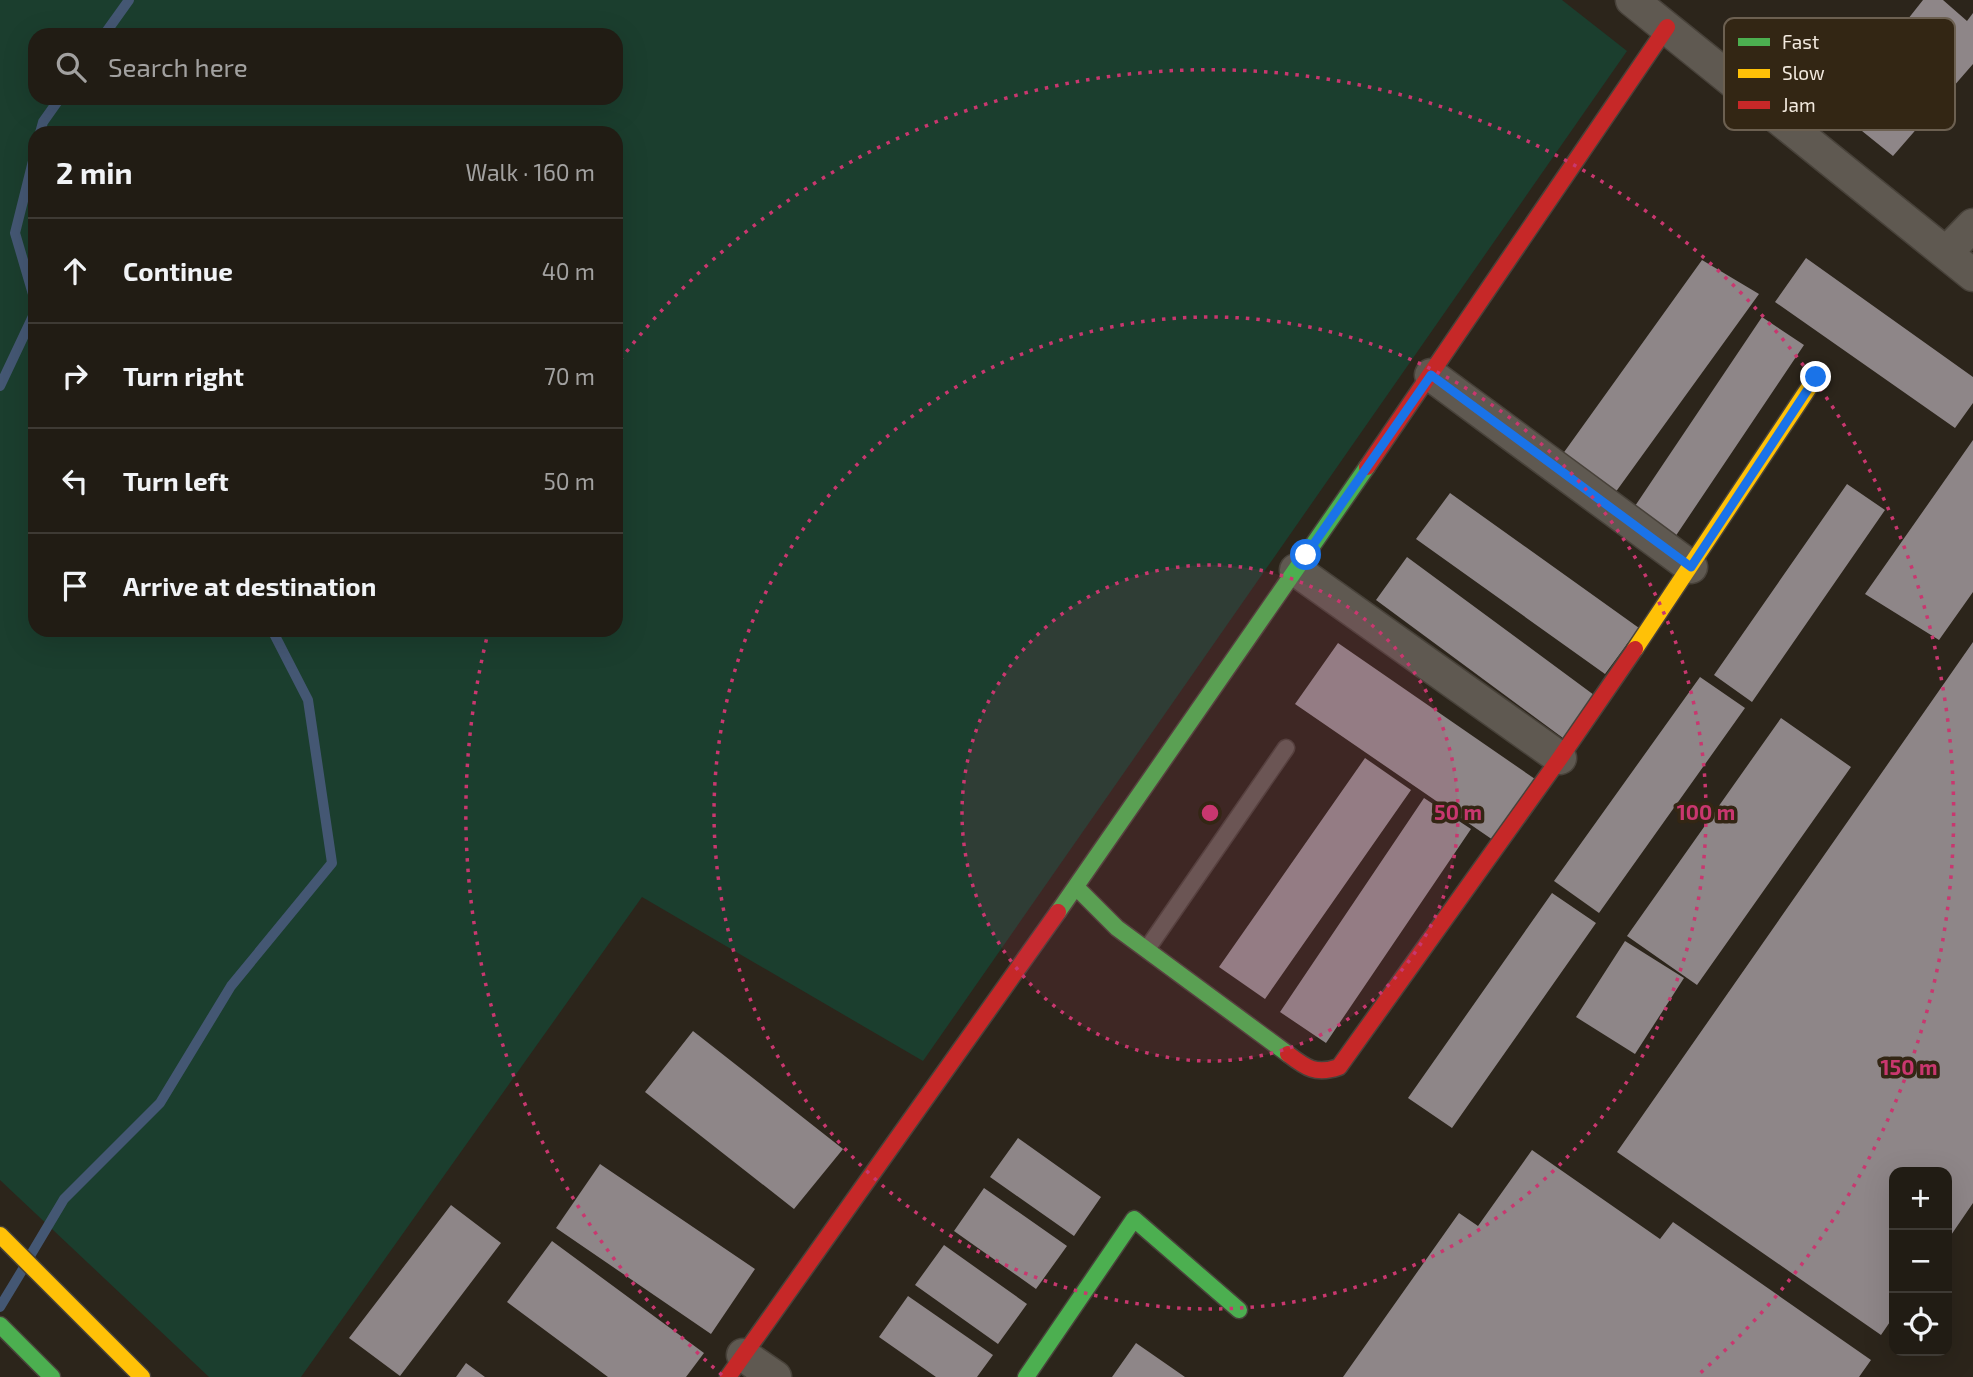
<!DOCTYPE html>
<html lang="en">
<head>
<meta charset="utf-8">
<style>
  :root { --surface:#211c14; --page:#29251d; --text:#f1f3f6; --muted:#a2a1a0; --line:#3e3a34 }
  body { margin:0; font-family:"Exo 2",sans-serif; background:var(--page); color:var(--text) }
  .controls { position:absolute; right:21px; bottom:21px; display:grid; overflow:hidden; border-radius:14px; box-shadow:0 7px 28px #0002 }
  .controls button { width:63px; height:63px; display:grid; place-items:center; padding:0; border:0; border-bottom:2px solid var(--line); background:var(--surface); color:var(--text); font:35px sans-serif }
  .stop { position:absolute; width:21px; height:21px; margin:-16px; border:5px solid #1a73e8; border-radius:50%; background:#fff }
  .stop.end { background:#1a73e8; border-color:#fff; box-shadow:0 2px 7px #0008 }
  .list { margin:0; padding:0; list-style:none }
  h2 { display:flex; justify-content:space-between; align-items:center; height:91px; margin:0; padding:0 28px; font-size:30px }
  h2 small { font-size:23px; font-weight:400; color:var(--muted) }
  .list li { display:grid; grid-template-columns:46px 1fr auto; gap:21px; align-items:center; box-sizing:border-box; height:105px; padding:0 28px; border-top:2px solid var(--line) }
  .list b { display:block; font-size:26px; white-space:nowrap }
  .list em { font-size:23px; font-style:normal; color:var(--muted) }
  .icon { flex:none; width:38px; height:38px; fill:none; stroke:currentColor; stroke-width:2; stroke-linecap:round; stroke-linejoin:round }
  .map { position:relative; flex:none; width:1973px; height:1377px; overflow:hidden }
  .search { position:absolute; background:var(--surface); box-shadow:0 7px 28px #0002; left:28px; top:28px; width:595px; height:77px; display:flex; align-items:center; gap:18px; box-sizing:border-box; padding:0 24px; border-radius:21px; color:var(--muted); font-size:26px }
  .panel { position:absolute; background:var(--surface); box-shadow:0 7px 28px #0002; left:28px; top:126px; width:595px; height:511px; border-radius:21px }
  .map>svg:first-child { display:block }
</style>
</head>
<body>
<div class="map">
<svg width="1973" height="1377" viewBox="0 0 1973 1377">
  <rect width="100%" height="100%" fill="#2c251b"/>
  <path fill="#1b3e2e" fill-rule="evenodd" d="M 0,0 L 1562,0 L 1627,51 L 923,1061 L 642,897 L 301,1377 L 209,1377 L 0,1180 ZM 35,35 L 616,35 L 616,98 L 35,98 ZM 35,133 L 616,133 L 616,630 L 35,630 Z"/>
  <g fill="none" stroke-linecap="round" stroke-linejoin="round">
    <path stroke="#445773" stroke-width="10" d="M 104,35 L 129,0
      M 40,133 L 43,122 L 60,98
      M 35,153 L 15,233 L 35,301
      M 0,386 L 35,312
      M 30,1256 L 64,1199 L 160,1103 L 231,986 L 332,863 L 308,700 L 272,630
      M 0,1307 L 23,1269"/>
  </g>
  <path fill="#8e8688" d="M 1923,0 L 1943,0 L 1967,21 L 1973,13 L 1973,64 L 1893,156 L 1836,110 Z
    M 1806,258 L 1973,377 L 1973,403 L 1955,428 L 1775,302 Z
    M 1702,260 L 1759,294 L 1615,493 L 1562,455 Z
    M 1762,317 L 1804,345 L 1673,540 L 1631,512 Z
    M 1973,440 L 1973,592 L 1939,640 L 1865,594 Z
    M 1847,484 L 1885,510 L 1752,702 L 1714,675 Z
    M 1450,493 L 1639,628 L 1605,674 L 1416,539 Z
    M 1407,557 L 1594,695 L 1563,738 L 1376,600 Z
    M 1973,642 L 1973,1203 L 1947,1241 L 1947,1172 L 1894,1172 L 1894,1316 L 1881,1335 L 1617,1152 Z
    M 1338,643 L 1535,779 L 1493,840 L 1295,704 Z
    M 1700,677 L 1745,708 L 1599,913 L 1554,881 Z
    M 1781,718 L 1851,767 L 1697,985 L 1627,936 Z
    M 1365,758 L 1411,790 L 1265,999 L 1219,967 Z
    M 1424,798 L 1471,829 L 1326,1043 L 1280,1012 Z
    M 1552,893 L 1596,923 L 1452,1128 L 1408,1098 Z
    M 1625,941 L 1684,978 L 1635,1054 L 1576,1017 Z
    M 693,1031 L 843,1149 L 794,1209 L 645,1092 Z
    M 1018,1138 L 1101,1197 L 1074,1236 L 990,1177 Z
    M 1532,1150 L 1660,1239 L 1673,1222 L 1871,1360 L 1859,1377 L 1343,1377 L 1459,1213 L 1478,1226 Z
    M 600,1164 L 755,1269 L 711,1334 L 556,1228 Z
    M 984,1188 L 1067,1246 L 1036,1289 L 954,1231 Z
    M 451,1205 L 501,1243 L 400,1376 L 349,1338 Z
    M 552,1241 L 704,1353 L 686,1377 L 608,1377 L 507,1302 Z
    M 944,1245 L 1027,1304 L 998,1344 L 915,1285 Z
    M 908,1296 L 993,1355 L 977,1377 L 936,1377 L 879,1337 Z
    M 1136,1343 L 1185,1377 L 1112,1377 Z
    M 466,1363 L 485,1377 L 456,1377 Z"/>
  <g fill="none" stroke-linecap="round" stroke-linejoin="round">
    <defs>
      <path id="lane" d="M 1147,949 L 1286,748"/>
      <path id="street" d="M 1632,0 L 1973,275
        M 1946,253 L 1973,225
        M 1431,375 L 1691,567
        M 1296,570 L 1560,758
        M 743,1355 L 775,1377"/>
      <path id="fast" d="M 1076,887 L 1117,928 L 1288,1054
        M 1058,912 L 1367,467
        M 0,1325 L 52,1377
        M 1026,1377 L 1134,1219 L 1239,1310"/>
      <path id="slow" d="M 1635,649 L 1816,377
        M 0,1235 L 142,1377"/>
      <path id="jam" d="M 1367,467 L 1667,27
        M 1288,1054 C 1306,1068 1316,1075 1339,1067 L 1560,758 L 1635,649
        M 728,1377 L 1058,912"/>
    </defs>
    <use href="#lane" stroke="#48423a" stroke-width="19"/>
    <use href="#street" stroke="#48423a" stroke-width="35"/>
    <use href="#fast" stroke="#48423a" stroke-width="19"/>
    <use href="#slow" stroke="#48423a" stroke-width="19"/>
    <use href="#jam" stroke="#48423a" stroke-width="19"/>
    <use href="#lane" stroke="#5f5951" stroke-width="16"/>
    <use href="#street" stroke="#5f5951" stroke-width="32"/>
    <use href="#fast" stroke="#4caf50" stroke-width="16"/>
    <use href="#slow" stroke="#ffc107" stroke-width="16"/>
    <use href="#jam" stroke="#c62828" stroke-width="16"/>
  </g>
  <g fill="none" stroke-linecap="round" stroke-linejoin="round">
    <path stroke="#1a73e8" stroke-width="9" d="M 1306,555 L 1431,375 L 1691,567 L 1816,377"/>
  </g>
  <circle cx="1210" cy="813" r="248" fill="#c9376f" fill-opacity=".12"/>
  <g fill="none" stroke="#c9376f" stroke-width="3.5" stroke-dasharray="3.5 7">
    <circle cx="1210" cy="813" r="248"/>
    <circle cx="1210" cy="813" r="496"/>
    <path d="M722 1375A744 744 0 0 1 488 633M620 360A744 744 0 1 1 1698 1375"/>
  </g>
  <rect x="1724" y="18" width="231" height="112" rx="10" fill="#332614" stroke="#6c6051" stroke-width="2"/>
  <rect x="1738" y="38" width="32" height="8" fill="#4caf50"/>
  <rect x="1738" y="69" width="32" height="9" fill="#ffc107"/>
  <rect x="1738" y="101" width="32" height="8" fill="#c62828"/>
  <g font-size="19" fill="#f2e9de">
    <text x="1782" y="49">Fast</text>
    <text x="1782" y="80">Slow</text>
    <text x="1782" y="112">Jam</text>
  </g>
  <circle cx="1210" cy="813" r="10" fill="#c9376f" stroke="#332614" stroke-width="3.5"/>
  <g font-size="21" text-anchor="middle" font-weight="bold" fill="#c9376f" stroke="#332614" stroke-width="7" stroke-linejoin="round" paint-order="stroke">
    <text x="1458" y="820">50 m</text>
    <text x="1706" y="820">100 m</text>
    <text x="1909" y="1075">150 m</text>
  </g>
</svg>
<div class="controls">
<button>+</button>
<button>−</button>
<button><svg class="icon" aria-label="locate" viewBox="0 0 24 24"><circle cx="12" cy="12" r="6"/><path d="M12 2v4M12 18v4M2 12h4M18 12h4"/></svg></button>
</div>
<div class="stop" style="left:1306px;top:555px"></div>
<div class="stop end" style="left:1816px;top:377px"></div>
<div class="search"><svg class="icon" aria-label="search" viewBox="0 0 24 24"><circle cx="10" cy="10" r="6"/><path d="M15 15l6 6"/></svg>Search here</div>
<section class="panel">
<h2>2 min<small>Walk · 160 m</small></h2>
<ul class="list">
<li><svg class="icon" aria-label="ahead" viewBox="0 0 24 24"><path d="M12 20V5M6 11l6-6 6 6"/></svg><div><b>Continue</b></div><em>40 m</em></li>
<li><svg class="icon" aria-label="right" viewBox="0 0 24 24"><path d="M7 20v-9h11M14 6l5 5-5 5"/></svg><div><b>Turn right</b></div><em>70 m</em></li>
<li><svg class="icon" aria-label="left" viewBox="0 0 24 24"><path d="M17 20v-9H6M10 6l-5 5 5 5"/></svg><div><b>Turn left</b></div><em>50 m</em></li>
<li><svg class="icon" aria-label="arrive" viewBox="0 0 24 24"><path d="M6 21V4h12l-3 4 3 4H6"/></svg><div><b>Arrive at destination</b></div></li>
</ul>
</section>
</div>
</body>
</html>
